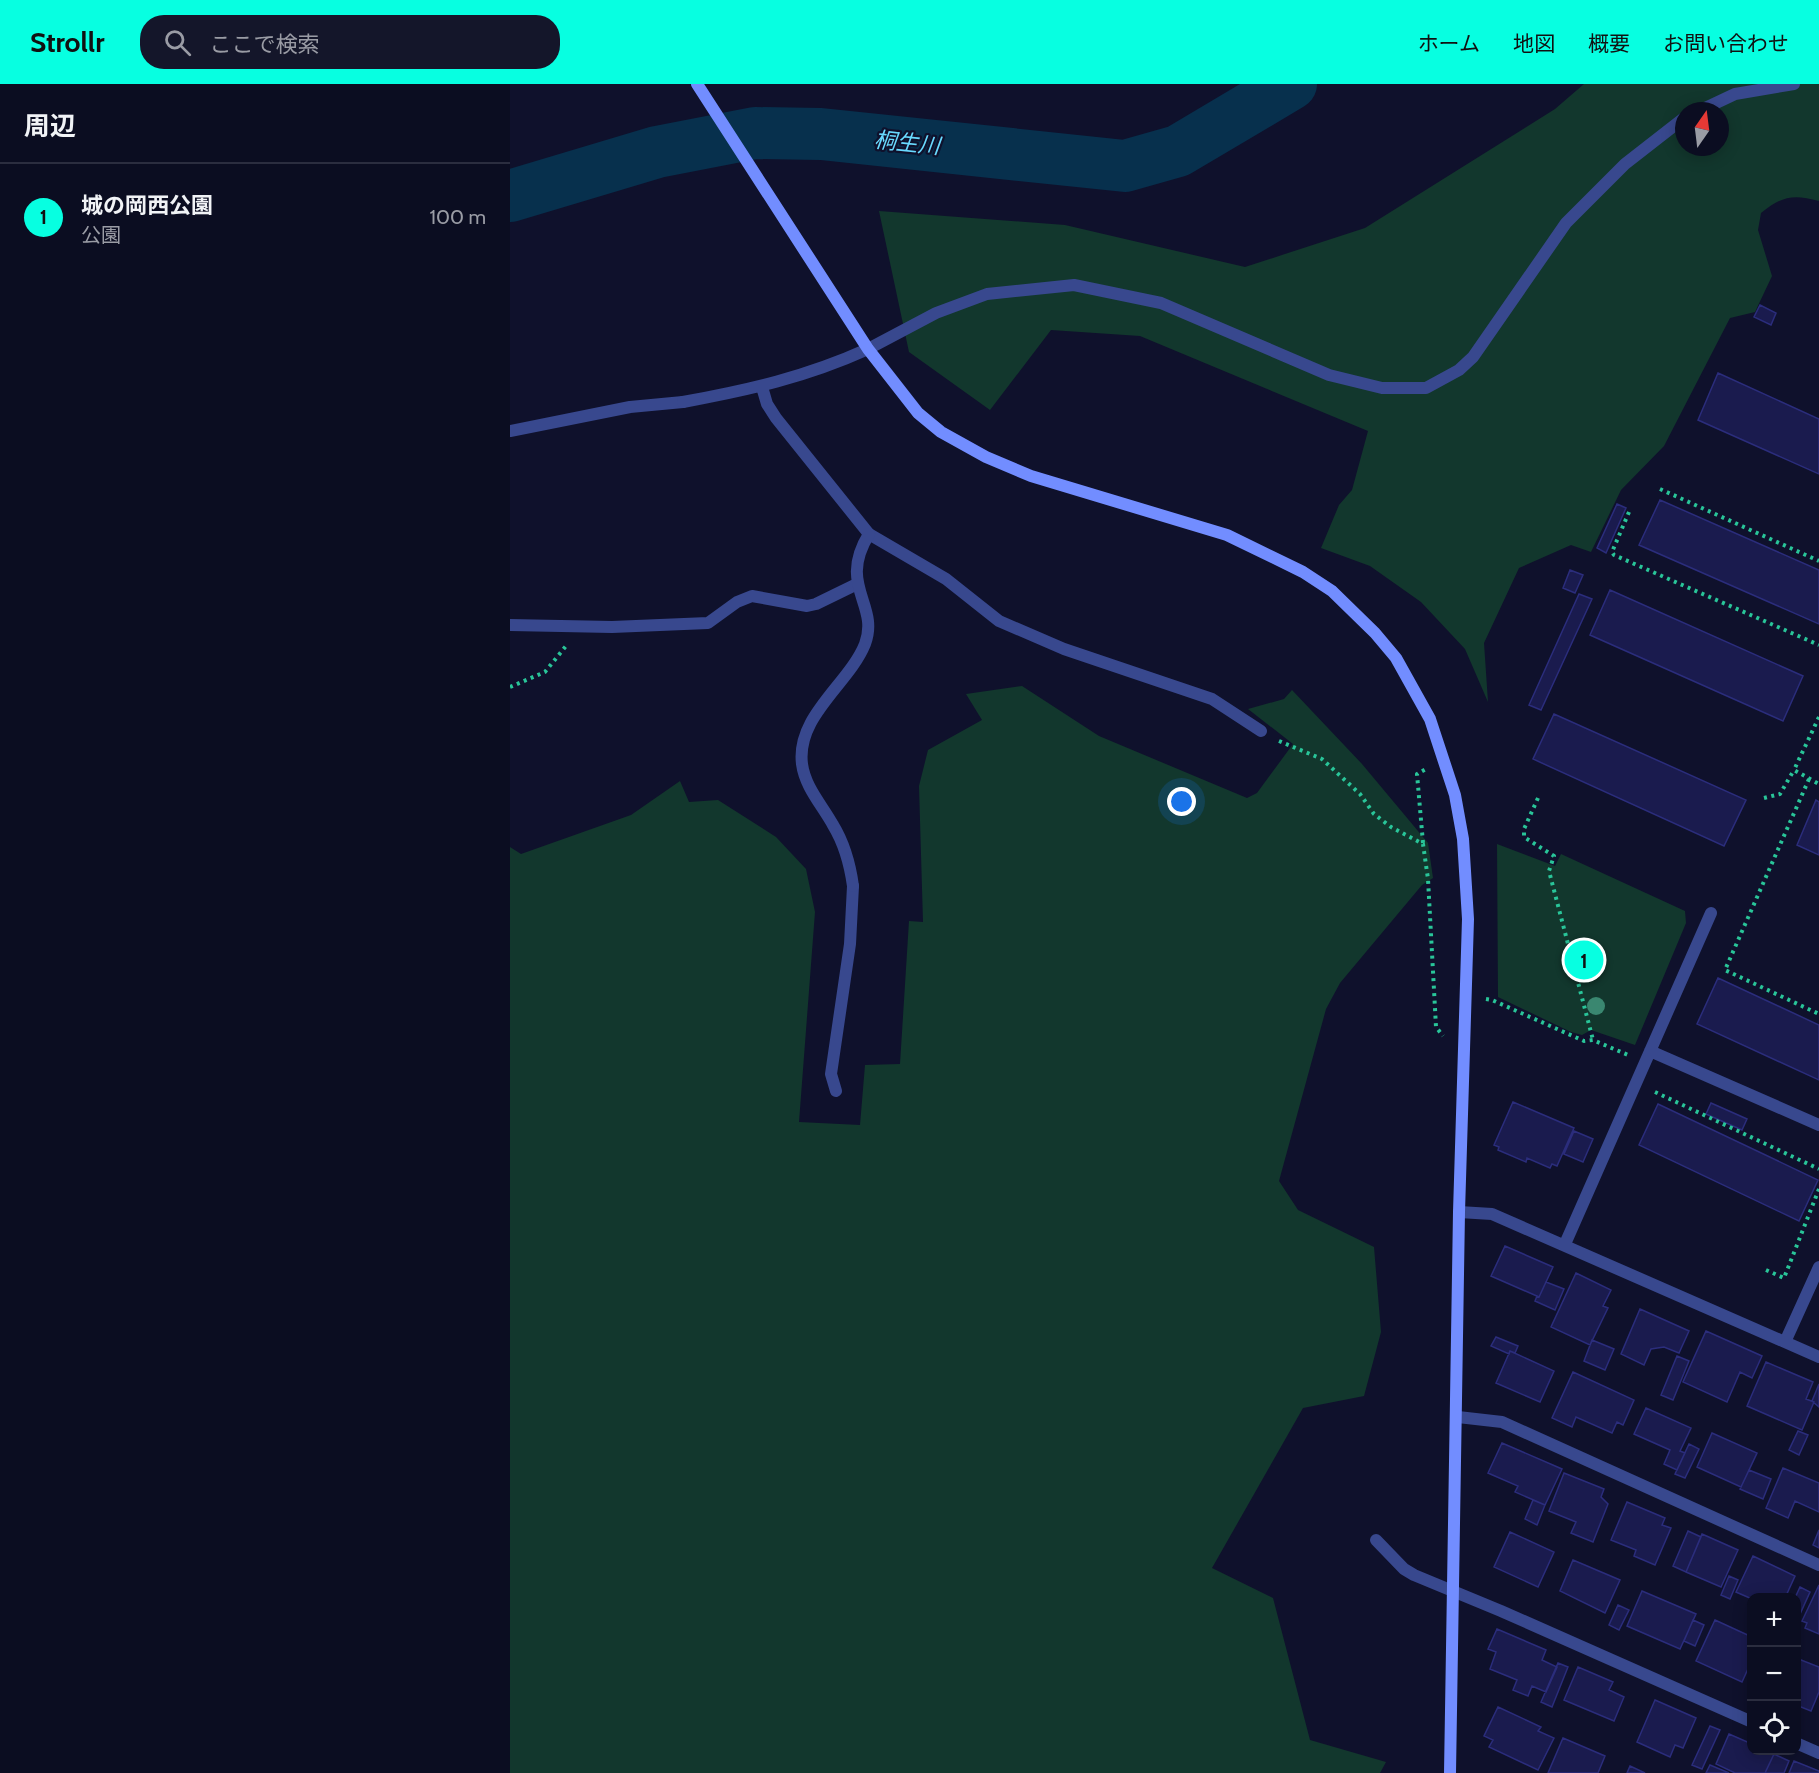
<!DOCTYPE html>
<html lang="ja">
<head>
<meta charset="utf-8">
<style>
  :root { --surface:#0b0d21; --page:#14162a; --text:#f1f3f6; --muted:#9a9ca5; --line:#2b2d3f; --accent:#07ffe1 }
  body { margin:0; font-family:Cabin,"Noto Sans JP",sans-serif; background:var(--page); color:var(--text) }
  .controls { position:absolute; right:18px; bottom:18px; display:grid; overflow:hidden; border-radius:12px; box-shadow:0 3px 15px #0003 }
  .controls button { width:54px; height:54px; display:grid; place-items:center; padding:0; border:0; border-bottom:2px solid var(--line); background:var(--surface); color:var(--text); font:30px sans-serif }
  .compass { position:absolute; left:1165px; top:18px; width:54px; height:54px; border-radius:50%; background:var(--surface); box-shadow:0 3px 15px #0003; rotate:14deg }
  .you { position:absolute; left:672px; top:718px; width:21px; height:21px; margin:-15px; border:4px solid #fff; border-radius:50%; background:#1a73e8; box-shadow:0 0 0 9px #1a73e833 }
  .badge { display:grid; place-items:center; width:39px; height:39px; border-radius:50%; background:var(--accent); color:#111; font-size:20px; font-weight:700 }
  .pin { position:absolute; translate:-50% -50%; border:3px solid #fff; box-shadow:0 2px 6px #0006 }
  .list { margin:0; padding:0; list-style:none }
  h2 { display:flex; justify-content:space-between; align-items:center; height:78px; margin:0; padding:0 24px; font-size:26px }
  h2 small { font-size:20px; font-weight:400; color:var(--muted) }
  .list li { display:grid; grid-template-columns:39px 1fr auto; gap:18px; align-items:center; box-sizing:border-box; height:108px; padding:0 24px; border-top:2px solid var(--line) }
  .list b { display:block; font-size:22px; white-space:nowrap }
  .list p { margin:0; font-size:20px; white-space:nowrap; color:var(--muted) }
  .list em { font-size:20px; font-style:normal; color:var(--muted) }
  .icon { flex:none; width:33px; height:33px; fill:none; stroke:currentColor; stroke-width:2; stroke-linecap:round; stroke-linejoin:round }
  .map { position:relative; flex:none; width:1309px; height:1689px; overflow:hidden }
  header { display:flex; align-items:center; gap:36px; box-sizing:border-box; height:84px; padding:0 30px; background:var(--accent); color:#111 }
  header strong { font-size:28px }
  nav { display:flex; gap:33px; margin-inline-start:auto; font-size:21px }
  .search { width:420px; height:54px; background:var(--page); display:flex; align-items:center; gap:15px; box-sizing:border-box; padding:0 21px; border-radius:24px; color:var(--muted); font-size:22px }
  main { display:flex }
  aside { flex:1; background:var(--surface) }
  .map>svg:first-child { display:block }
</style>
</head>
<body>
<header>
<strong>Strollr</strong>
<div class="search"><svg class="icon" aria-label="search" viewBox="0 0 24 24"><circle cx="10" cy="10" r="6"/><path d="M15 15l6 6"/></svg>ここで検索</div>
<nav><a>ホーム</a><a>地図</a><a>概要</a><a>お問い合わせ</a></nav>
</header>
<main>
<aside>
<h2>周辺<small></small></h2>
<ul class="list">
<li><span class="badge">1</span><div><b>城の岡西公園</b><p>公園</p></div><em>100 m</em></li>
</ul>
</aside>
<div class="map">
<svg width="1309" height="1689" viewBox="0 0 1309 1689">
  <rect width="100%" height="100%" fill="#0f112c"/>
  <path fill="#12372d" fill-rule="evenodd" d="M 1074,0 L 1309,0 L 1309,117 C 1283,110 1272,112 1251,129 L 1248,146 L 1262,192 L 1245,228 L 1220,234 L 1154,362 L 1111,406 L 1081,468 L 1061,461 L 1009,484 L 974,559 L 978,618 L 955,565 L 911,518 L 860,482 L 811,464 L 829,421 L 842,406 L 858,347 L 630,252 L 541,246 L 480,326 L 399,268 L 369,127 L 555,141 L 735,183 L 855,144 L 1045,25 ZM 1174,27 L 1210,27 L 1210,63 L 1174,63 Z
    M 512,602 L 589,652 L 737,714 L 747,709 L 783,660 L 738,625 L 774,615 L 782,606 L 852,680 L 918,759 L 923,794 L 912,801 L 830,899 L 816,925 L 769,1097 L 788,1126 L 864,1163 L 871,1248 L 854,1312 L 793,1324 L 702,1484 L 763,1514 L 800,1656 L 876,1678 L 870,1689 L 0,1689 L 0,763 L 11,770 L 121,731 L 170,697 L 179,718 L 208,716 L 266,753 L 296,785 L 305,828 L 289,1038 L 350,1041 L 355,981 L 390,980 L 399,837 L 413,838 L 409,702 L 418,666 L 472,636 L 456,610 Z
    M 987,760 L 1045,782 L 1051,770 L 1175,827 L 1176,839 L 1125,961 L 1081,946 L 1072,951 L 1061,948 L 988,913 Z"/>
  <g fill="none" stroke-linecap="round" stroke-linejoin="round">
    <path stroke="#07304d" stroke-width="52" d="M 0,112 L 147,68 L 245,49 L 311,50 L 615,82 L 668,67 L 781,0"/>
  </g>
  <path fill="#1a1b4e" stroke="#2b2d7c" stroke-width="1.5" d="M 1250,221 L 1266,229 L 1261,241 L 1244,233 Z
    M 1208,289 L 1309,335 L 1309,390 L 1188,336 Z
    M 1150,416 L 1309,486 L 1309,540 L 1129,461 Z
    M 1107,420 L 1116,424 L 1096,469 L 1087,464 Z
    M 1060,486 L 1073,491 L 1065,509 L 1053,504 Z
    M 1100,506 L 1293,592 L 1273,637 L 1080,551 Z
    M 1069,510 L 1082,515 L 1031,626 L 1019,621 Z
    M 1044,630 L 1236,716 L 1214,762 L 1023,675 Z
    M 1306,716 L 1309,718 L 1309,771 L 1287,761 Z
    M 1208,894 L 1309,941 L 1309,996 L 1187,940 Z
    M 1003,1018 L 1064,1044 L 1047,1082 L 1042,1080 L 1040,1084 L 1017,1074 L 1016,1078 L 988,1066 L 989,1063 L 984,1061 Z
    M 1201,1019 L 1237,1035 L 1232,1046 L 1196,1030 Z
    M 1148,1020 L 1308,1096 L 1289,1137 L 1129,1061 Z
    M 1064,1047 L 1083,1055 L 1073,1078 L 1054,1070 Z
    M 995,1162 L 1043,1183 L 1029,1213 L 981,1192 Z
    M 1066,1189 L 1101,1206 L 1093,1222 L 1098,1224 L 1080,1261 L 1041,1243 Z
    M 1036,1198 L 1054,1205 L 1045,1226 L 1025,1217 L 1027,1212 L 1029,1213 Z
    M 1130,1225 L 1179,1247 L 1169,1269 L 1154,1263 L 1141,1265 L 1134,1281 L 1111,1270 Z
    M 1196,1247 L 1252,1272 L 1242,1294 L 1230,1288 L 1217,1318 L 1173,1298 Z
    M 986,1253 L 1008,1262 L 1005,1269 L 1000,1267 L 999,1270 L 981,1262 Z
    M 1082,1256 L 1104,1265 L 1095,1286 L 1074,1277 Z
    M 1000,1267 L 1044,1287 L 1030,1318 L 986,1299 Z
    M 1167,1272 L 1179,1277 L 1163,1316 L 1151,1311 Z
    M 1256,1278 L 1303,1298 L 1296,1315 L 1304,1318 L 1292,1346 L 1237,1322 Z
    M 1063,1288 L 1124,1316 L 1113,1341 L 1107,1338 L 1102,1349 L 1066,1333 L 1062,1343 L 1042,1334 Z
    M 1309,1300 L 1309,1323 L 1302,1317 Z
    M 1136,1324 L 1181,1344 L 1170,1367 L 1175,1369 L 1167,1386 L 1154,1380 L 1160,1366 L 1124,1350 Z
    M 1288,1347 L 1298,1351 L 1289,1371 L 1279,1366 Z
    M 1202,1349 L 1247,1369 L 1231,1403 L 1187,1383 Z
    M 992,1359 L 1052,1385 L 1035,1421 L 1005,1408 L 1008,1402 L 978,1389 Z
    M 1179,1360 L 1189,1365 L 1175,1394 L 1165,1390 Z
    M 1273,1384 L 1309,1399 L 1309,1428 L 1285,1417 L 1278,1434 L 1256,1424 Z
    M 1239,1386 L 1261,1395 L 1253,1415 L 1230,1405 Z
    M 1054,1389 L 1094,1405 L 1091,1413 L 1098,1420 L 1083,1458 L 1061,1449 L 1066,1438 L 1039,1427 Z
    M 1023,1416 L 1035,1421 L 1027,1441 L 1015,1435 Z
    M 1117,1418 L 1155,1434 L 1152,1441 L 1161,1444 L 1145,1481 L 1124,1472 L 1126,1466 L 1101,1456 Z
    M 1309,1446 L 1309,1464 L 1303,1461 Z
    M 1178,1447 L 1191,1453 L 1176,1488 L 1163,1482 Z
    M 1000,1448 L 1044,1468 L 1028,1503 L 984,1483 Z
    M 1192,1450 L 1228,1466 L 1211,1503 L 1176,1488 Z
    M 1243,1472 L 1285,1492 L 1275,1514 L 1242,1515 L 1226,1508 Z
    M 1063,1476 L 1110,1496 L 1095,1529 L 1050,1507 Z
    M 1219,1492 L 1228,1496 L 1220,1515 L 1211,1511 Z
    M 1309,1501 L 1309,1550 L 1295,1544 L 1297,1539 L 1292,1537 Z
    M 1290,1503 L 1300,1508 L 1286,1539 L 1285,1514 Z
    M 1132,1507 L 1186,1530 L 1170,1565 L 1117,1542 Z
    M 1108,1521 L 1119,1526 L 1109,1546 L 1099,1541 Z
    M 1183,1536 L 1194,1541 L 1185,1562 L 1174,1557 Z
    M 1205,1536 L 1242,1553 L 1242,1576 L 1232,1598 L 1186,1577 Z
    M 987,1545 L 1036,1566 L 1032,1576 L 1047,1583 L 1036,1608 L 1022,1602 L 1018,1612 L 1003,1606 L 1007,1596 L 980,1585 L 986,1568 L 978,1565 Z
    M 1286,1574 L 1309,1583 L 1309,1608 L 1301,1627 L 1286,1621 Z
    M 1048,1579 L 1058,1583 L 1042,1623 L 1031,1618 Z
    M 1068,1583 L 1103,1598 L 1099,1606 L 1114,1613 L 1104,1637 L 1054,1616 Z
    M 1145,1616 L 1186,1634 L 1173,1664 L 1165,1661 L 1160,1673 L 1127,1658 Z
    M 988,1623 L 1031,1643 L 1028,1647 L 1044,1654 L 1028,1686 L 979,1663 L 983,1656 L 974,1652 Z
    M 1200,1642 L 1210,1646 L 1192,1685 L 1182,1681 Z
    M 1219,1650 L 1242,1660 L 1242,1666 L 1256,1666 L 1264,1670 L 1255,1689 L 1225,1689 L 1206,1680 Z
    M 1053,1654 L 1095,1672 L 1088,1689 L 1038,1689 Z
    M 1264,1670 L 1279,1677 L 1274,1689 L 1255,1689 Z
    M 1284,1677 L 1309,1687 L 1309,1689 L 1279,1689 Z
    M 1200,1681 L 1219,1689 L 1196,1689 Z
    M 1120,1682 L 1135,1689 L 1117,1689 Z"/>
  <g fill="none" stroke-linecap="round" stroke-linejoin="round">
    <path stroke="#29c599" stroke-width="4" stroke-dasharray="3 4.5" stroke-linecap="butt" d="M 1150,405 L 1309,477
      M 1119,428 L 1102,468 L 1104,471 L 1309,561
      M 0,603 L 35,588 L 56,562
      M 1309,633 L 1284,686 L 1309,700
      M 769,657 L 812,675 L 850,710 L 864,730 L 881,743 L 913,760 L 918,795 L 926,943 L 933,952
      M 1299,695 L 1215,886 L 1309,930
      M 1028,714 L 1014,745 L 1014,753 L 1044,772 L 1039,787 L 1083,956
      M 1254,714 L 1270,710 L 1284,686
      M 913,759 L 907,690 L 916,685
      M 976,915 L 982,916 L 1074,957 L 1083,956 L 1118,971
      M 1145,1008 L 1309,1085
      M 1256,1186 L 1274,1194 L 1309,1105"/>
    <path stroke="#38488e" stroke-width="12" d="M 1189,27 L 1225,10 L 1284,0
      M 358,265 L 426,229 L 477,210 L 564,201 L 651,219 L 819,291 L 872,304 L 916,304 L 949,286 L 963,273 L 1056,139 L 1115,80 L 1174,34
      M 0,347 L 120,323 L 173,318
      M 359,450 L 436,495 L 489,537 L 554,565 L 702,615 L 751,647
      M 0,541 L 102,543 L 198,539 L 227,518 L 242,512 L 297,522 L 306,520 L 347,500
      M 326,1007 L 321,990 L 340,860 L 343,802"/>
    <path stroke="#38488e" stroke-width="12" d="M 252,303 L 257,320 L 266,334 L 359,450 C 327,502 370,520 355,560 C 339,600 286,632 292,680 C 295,703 312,721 323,741 C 334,759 340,780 343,802
      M 173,318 C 239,306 296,293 358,265
      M 1140,967 L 1309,1041
      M 949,1128 L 982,1130 L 1309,1273
      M 1055,1160 L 1201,829
      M 1275,1258 L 1309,1183
      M 948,1333 L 992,1338 L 1309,1481
      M 866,1456 L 894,1485 L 904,1491 L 991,1527 L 1242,1638
      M 1286,1659 L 1309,1669"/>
    <path stroke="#728dff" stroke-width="12" d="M 187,0 L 358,265 L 408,329 L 431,348 L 476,373 L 521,392 L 717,451 L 793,488 L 822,507 L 865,549 L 886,574 L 920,635 L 945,711 L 953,755 L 958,835 L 949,1128 L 940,1689"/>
  </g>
  <circle fill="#3a8770" cx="1086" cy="922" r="9"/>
  <g text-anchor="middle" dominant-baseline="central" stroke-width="4.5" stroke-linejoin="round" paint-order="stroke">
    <g font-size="22" font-style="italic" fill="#69daff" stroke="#0f112c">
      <text transform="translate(397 59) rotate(6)">桐生川</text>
    </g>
  </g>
</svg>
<div class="controls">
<button>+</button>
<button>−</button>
<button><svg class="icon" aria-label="locate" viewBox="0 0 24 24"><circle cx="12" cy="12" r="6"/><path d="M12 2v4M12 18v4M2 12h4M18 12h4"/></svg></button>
</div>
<svg class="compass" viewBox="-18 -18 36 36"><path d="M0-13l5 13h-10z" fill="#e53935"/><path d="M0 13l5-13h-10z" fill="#9a9ca5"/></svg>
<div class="you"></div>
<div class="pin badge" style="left:1074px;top:876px">1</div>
</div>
</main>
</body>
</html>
